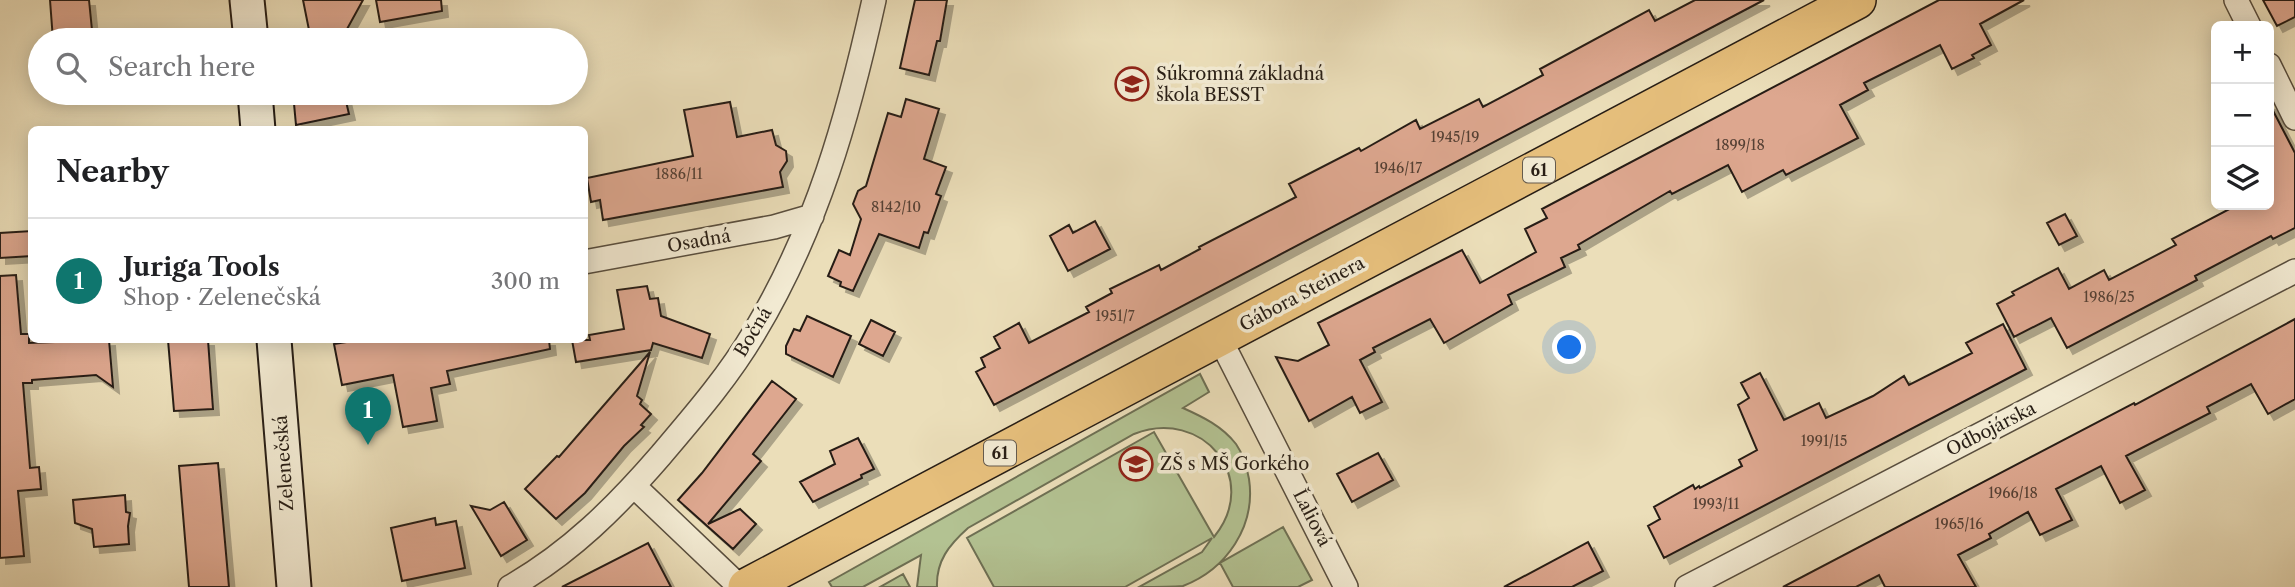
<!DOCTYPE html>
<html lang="en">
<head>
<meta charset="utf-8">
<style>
  :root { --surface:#fff; --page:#f2f2f2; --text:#202124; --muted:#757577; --line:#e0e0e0; --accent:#0f766e }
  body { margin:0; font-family:"Libre Caslon Text",serif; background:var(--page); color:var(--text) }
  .controls { position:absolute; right:21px; top:21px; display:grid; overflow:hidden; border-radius:10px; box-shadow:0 4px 18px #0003 }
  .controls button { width:63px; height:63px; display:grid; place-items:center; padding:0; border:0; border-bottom:2px solid var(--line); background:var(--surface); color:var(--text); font:35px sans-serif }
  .you { position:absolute; left:1570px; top:348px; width:24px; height:24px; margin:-18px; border:5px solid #fff; border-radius:50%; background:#1a73e8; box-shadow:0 0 0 10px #1a73e833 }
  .badge { display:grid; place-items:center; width:46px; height:46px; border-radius:50%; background:var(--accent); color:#fff; font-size:23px; font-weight:700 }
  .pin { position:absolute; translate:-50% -58px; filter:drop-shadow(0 2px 4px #0008) }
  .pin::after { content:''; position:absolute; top:37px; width:24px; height:21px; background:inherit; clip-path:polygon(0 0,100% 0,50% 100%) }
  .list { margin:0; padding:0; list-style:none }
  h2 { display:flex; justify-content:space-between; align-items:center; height:91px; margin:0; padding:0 28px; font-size:30px }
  h2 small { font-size:23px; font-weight:400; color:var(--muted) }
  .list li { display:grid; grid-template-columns:46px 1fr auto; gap:21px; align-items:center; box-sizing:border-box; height:126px; padding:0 28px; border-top:2px solid var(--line) }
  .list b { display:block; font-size:26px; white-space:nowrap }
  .list p { margin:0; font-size:23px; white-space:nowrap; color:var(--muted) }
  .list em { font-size:23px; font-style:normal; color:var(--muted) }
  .icon { flex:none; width:38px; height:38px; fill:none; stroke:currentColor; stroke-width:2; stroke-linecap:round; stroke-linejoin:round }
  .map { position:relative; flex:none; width:2295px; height:587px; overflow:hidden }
  .search { position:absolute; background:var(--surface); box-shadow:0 4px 18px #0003; left:28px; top:28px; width:560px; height:77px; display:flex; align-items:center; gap:18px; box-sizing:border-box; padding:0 24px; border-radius:38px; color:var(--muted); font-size:26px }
  .panel { position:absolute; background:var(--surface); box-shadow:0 4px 18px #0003; left:28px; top:126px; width:560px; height:217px; border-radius:10px }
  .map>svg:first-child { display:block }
</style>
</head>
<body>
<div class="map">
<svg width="2295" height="587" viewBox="0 0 2295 587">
  <defs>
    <filter id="shadow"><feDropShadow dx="6" dy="6" stdDeviation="0" flood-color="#0004"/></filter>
  </defs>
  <rect width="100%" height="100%" fill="#ebdeb9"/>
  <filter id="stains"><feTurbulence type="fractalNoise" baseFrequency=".00286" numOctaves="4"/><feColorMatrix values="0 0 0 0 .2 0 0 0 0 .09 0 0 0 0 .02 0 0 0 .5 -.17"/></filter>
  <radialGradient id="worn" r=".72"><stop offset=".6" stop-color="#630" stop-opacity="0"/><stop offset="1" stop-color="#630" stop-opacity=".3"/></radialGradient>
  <path fill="#b3c292" stroke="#6e7054" stroke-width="2" d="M 1200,374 L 1209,392 L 1183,408 C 1203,417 1222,426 1236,444 C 1243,454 1247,468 1249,479 C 1256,526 1227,569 1183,586 C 1171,587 1152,587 1139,587 L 1202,552 L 1212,538 L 1125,587 L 994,587 L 967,538 L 1154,432 L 1214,537 C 1262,478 1202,407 1134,434 L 968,528 C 949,545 936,561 937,587 L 917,587 L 921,555 L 863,587 L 832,587 L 829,582 Z
    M 1283,527 L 1312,580 L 1298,587 L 1233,587 L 1220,563 Z
    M 903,574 L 910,587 L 880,587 Z"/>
  <path fill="#dda78f" stroke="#281e15" stroke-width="2" filter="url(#shadow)" d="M 50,0 L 89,0 L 93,40 L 53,40 Z
    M 303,0 L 363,0 L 341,40 L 311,40 Z
    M 376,0 L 441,0 L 442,11 L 380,22 Z
    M 915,0 L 947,0 L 940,41 L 937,41 L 929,75 L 900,68 Z
    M 1695,0 L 1764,0 L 994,405 L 976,372 L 985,367 L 981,358 L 1000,348 L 994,337 L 1019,323 L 1029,343 L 1089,312 L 1086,307 L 1112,293 L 1110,289 L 1159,265 L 1161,270 L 1200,249 L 1199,247 L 1296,197 L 1289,184 L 1359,148 L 1361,151 L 1416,120 L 1420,129 L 1479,99 L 1483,107 L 1543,75 L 1540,69 L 1649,10 L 1655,21 Z
    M 1939,0 L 2024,0 L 1980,24 L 1991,45 L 1972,55 L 1974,58 L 1952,69 L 1940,45 L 1864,83 L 1868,90 L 1840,105 L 1858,138 L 1786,175 L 1783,170 L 1742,192 L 1728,165 L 1672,194 L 1670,191 L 1578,245 L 1580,249 L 1561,258 L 1565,267 L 1508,295 L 1512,304 L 1444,343 L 1430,319 L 1373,348 L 1375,352 L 1360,360 L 1382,402 L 1360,413 L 1352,397 L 1309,421 L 1276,357 L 1298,361 L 1329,345 L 1318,323 L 1462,250 L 1480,283 L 1536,252 L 1525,229 L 1547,218 L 1542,209 Z
    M 2263,0 L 2295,0 L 2295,17 L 2277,26 Z
    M 293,93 L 344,93 L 349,114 L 296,125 Z
    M 906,99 L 939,109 L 924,159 L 946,167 L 936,194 L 941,196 L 928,233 L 924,232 L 919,248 L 879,234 L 853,291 L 840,286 L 841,282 L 828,276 L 839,250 L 850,255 L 861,219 L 853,204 L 858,191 L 866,186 L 888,113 L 901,117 Z
    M 730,102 L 737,137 L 772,130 L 776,145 L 786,151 L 787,161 L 780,172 L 783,187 L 603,220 L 600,200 L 591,202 L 587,178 L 693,156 L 684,110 Z
    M 2269,103 L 2295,153 L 2295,228 L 2273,239 L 2271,236 L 2195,276 L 2197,280 L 2067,348 L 2051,318 L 2014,337 L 1997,304 L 2014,295 L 2012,292 L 2058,268 L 2069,289 L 2104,270 L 2109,280 L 2176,245 L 2172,239 L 2237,205 L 2269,205 Z
    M 2065,214 L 2077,236 L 2059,245 L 2047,223 Z
    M 1095,221 L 1110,249 L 1068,271 L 1050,236 L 1069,225 L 1073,233 Z
    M 32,231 L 32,256 L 0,258 L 0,233 Z
    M 16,275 L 21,334 L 29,334 L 29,343 L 109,340 L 113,387 L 96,375 L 32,380 L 32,383 L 23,383 L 30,468 L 39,467 L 41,489 L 18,491 L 24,556 L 0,558 L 0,276 Z
    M 647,286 L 650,299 L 658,298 L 661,316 L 710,334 L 702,358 L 653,343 L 651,350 L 576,362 L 572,340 L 590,340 L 589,335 L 624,329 L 617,290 Z
    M 807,316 L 851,336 L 833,377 L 786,354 L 786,346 L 794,329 L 800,331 Z
    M 2295,319 L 2295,399 L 2268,414 L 2251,384 L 2207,407 L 2210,413 L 2126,456 L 2145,490 L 2120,503 L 2101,466 L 2056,489 L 2072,520 L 2040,535 L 2028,512 L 1989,534 L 1991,538 L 1958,555 L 1976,587 L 1885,587 L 1879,575 L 1856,587 L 1783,587 L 2134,403 L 2135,405 Z
    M 871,320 L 895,332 L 883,356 L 859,344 Z
    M 2003,324 L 2026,369 L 1664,558 L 1648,526 L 1660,519 L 1654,507 L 1693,485 L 1695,489 L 1699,486 L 1700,488 L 1742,466 L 1739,460 L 1757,450 L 1738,405 L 1749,398 L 1741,383 L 1760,373 L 1784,420 L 1819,403 L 1826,418 L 1873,396 L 1904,376 L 1909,385 L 1972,353 L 1966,343 Z
    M 168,340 L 208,340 L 213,409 L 174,411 Z
    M 359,340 L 549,340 L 550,349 L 447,371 L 450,384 L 431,388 L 437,421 L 403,427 L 393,375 L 342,385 L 334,344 Z
    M 650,352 L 637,396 L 642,400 L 640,404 L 651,414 L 641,425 L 644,427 L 624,446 L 585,493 L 556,519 L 525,489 L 557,456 L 559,457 Z
    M 772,381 L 796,399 L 753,454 L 761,461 L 708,524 L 740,509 L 756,524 L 733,549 L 678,500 L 702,473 Z
    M 858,438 L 874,469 L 861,475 L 862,478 L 813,502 L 800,482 L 835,464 L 830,451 Z
    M 1378,453 L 1393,480 L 1352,502 L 1337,474 Z
    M 218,463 L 229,587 L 189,587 L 179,466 Z
    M 125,495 L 126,512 L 130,513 L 128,526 L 129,544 L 94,547 L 92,529 L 75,523 L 73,500 Z
    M 504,502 L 527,540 L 501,556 L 471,506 L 490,510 Z
    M 435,518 L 436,525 L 456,521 L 465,568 L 402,581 L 391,528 Z
    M 1588,542 L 1603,571 L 1572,587 L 1504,587 Z
    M 648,543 L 671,587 L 562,587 Z"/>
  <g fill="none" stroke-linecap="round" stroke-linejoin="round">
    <defs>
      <path id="street" d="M 2236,0 L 2249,26
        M 2269,65 L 2295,118
        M 584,262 L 774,227 L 812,216
        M 1219,337 L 1346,587
        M 634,486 L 740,587
        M 510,587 C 570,553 616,507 661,455 C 694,416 728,377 754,333 C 817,228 848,118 874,0
        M 1687,587 L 2295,271"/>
      <path id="secondary" d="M 247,0 L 251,40
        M 255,93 L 258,130
        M 274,340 L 294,587"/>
      <path id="primary" d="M 747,587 L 1857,0"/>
    </defs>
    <use href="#street" stroke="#594e3e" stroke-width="26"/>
    <use href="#secondary" stroke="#281e15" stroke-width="37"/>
    <use href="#primary" stroke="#281e15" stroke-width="40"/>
    <use href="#street" stroke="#f2ead2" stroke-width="23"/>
    <use href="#secondary" stroke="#f2ead2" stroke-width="33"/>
    <use href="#primary" stroke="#e6bf7c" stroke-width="37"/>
  </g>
  <defs>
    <symbol id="school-ring" viewBox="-11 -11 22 22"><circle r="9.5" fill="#f2ead2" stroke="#8f2418" stroke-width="1.5"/><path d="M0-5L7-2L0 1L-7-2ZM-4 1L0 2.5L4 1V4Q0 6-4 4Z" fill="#8f2418"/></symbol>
  </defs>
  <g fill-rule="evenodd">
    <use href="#school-ring" x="1113" y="65" width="38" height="38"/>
    <use href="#school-ring" x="1117" y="445" width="38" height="38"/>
  </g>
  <g text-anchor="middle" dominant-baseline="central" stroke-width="7" stroke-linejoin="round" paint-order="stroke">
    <g font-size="14" fill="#554034">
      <text x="1455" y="137">1945/19</text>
      <text x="1740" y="145">1899/18</text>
      <text x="1398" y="168">1946/17</text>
      <text x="679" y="174">1886/11</text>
      <text x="896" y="207">8142/10</text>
      <text x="2109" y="297">1986/25</text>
      <text x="1115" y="316">1951/7</text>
      <text x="1824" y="441">1991/15</text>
      <text x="2013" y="493">1966/18</text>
      <text x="1716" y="504">1993/11</text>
      <text x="1959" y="524">1965/16</text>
    </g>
    <g fill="#f2ead2" stroke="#655b4e" stroke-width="2">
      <rect x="1523" y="157.5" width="32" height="25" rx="5"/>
      <rect x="984" y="440.5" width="32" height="25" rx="5"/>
    </g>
    <g font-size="16" font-weight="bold" fill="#281e15">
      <text x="1539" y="170">61</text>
      <text x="1000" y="453">61</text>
    </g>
    <g font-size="18" fill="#281e15" stroke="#f2ead2" text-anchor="start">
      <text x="1156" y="74">Súkromná základná<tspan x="1156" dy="21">škola BESST</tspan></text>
      <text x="1160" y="464">ZŠ s MŠ Gorkého</text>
    </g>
    <g font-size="18" fill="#281e15" stroke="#f2ead2">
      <text transform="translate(699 241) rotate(-10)">Osadná</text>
      <text transform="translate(1302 294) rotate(-28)">Gábora Steinera</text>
      <text transform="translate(753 332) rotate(-59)">Bočná</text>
      <text transform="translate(1991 429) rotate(-27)">Odbojárska</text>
      <text transform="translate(284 463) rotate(-94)">Zelenečská</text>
      <text transform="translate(1312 518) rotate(63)">Ľaliová</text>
    </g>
  </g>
  <rect width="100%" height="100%" filter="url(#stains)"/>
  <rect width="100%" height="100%" fill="url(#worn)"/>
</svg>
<div class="controls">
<button>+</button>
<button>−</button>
<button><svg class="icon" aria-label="layers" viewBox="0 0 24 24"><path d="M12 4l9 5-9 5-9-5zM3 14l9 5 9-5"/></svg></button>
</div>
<div class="you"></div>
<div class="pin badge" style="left:368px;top:445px">1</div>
<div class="search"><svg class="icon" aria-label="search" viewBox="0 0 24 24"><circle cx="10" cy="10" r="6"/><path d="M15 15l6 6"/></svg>Search here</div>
<section class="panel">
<h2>Nearby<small></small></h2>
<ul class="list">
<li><span class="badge">1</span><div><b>Juriga Tools</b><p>Shop · Zelenečská</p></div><em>300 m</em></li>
</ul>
</section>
</div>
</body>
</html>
